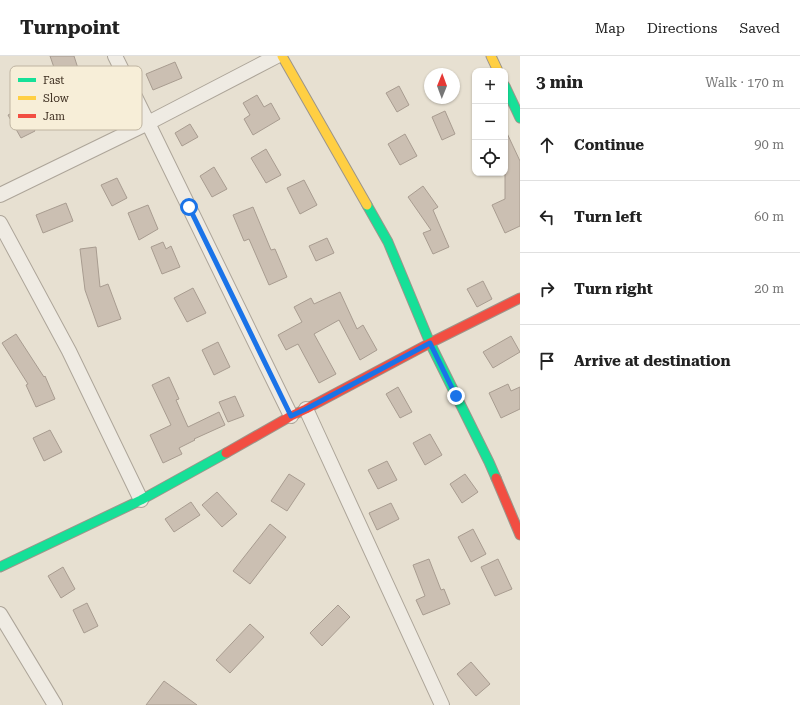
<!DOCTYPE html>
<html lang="en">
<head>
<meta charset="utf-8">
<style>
  :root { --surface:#fff; --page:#f2f2f2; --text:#222; --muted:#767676; --line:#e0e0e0 }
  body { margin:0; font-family:"Roboto Serif",serif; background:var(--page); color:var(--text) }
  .controls { position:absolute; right:12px; top:12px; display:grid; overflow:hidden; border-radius:8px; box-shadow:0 1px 3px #0004 }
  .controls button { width:36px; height:36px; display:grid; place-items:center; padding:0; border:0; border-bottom:1px solid var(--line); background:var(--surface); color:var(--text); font:20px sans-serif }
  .compass { position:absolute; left:424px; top:12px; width:36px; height:36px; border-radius:50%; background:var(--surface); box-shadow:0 1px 3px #0004; rotate:1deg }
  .stop { position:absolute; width:12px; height:12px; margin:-9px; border:3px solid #1a73e8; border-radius:50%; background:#fff }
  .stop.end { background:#1a73e8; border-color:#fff; box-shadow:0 1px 4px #0008 }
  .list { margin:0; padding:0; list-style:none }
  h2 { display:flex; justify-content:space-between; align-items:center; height:52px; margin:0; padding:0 16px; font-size:17px }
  h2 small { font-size:13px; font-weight:400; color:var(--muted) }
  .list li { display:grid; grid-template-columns:26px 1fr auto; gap:12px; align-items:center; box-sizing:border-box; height:72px; padding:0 16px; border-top:1px solid var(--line) }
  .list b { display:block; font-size:15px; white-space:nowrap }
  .list em { font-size:13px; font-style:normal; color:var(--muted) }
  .icon { flex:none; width:22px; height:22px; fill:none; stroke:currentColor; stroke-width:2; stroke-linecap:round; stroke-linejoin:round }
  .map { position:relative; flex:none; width:520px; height:649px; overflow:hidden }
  header { display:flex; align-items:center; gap:24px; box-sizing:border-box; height:56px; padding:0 20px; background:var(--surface); border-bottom:1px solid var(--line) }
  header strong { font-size:19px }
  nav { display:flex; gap:22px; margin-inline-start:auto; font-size:14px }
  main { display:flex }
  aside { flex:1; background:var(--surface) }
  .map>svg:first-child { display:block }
</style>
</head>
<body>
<header>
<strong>Turnpoint</strong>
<nav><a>Map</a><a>Directions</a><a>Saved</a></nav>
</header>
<main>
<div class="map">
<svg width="520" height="649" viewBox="0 0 520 649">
  <rect width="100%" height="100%" fill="#e7e0d1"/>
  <path fill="#cbbfb2" stroke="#a89c90" d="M 50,0 L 74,0 L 85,34 L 87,33 L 97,58 L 80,65 L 63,21 L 58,23 Z
    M 175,6 L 182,22 L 153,34 L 146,18 Z
    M 399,30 L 409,49 L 397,56 L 386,37 Z
    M 257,39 L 264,51 L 271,47 L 280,63 L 253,79 L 244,63 L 250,59 L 243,47 Z
    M 22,52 L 35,75 L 21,82 L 8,59 Z
    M 445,55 L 455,78 L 442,84 L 432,61 Z
    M 190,68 L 198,81 L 182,90 L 175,77 Z
    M 505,73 L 520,105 L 520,170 L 505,177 L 492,149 L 505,143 Z
    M 405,78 L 417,100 L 400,109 L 388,88 Z
    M 266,93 L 281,119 L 266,127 L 251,102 Z
    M 214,111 L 227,133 L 212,141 L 200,120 Z
    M 117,122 L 127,142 L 112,150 L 101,129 Z
    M 304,124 L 317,149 L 300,158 L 287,132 Z
    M 423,130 L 438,151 L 433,154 L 449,191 L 433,198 L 423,177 L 431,174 L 408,141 Z
    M 66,147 L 73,165 L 43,177 L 36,159 Z
    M 148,149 L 158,173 L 139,184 L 128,157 Z
    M 253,151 L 271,194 L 275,193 L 287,221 L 269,229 L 249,183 L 244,185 L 233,159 Z
    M 327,182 L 334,197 L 316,205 L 309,190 Z
    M 163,186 L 166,193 L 171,190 L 180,211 L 162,218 L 151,191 Z
    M 96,191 L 100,231 L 108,228 L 121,263 L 98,271 L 85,234 L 80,193 Z
    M 483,225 L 492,243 L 477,251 L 467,233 Z
    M 193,232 L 206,257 L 187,266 L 174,242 Z
    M 340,236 L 357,273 L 363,269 L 377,294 L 360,304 L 339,264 L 314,278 L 336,318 L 319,327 L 298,288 L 286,294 L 278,279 L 302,266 L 294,251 L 311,242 L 314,248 Z
    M 16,278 L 44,321 L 45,320 L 55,343 L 36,351 L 26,329 L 28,328 L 2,287 Z
    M 511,280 L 520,296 L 493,312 L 483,296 Z
    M 218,286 L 230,311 L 214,319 L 202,294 Z
    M 169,321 L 179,343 L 176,344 L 188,371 L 219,356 L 225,369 L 194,383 L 195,384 L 179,392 L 182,398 L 163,407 L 150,379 L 171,369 L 152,329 Z
    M 508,328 L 511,335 L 520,331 L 520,353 L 501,362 L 489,337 Z
    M 398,331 L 412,356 L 400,362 L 386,338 Z
    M 235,340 L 244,360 L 228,366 L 219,346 Z
    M 50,374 L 62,396 L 44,405 L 33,382 Z
    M 430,378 L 442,399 L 425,409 L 413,387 Z
    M 387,405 L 397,424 L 378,433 L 368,414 Z
    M 289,418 L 305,428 L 287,455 L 271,445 Z
    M 465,418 L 478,436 L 462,447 L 450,428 Z
    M 217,436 L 237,458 L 222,471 L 202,449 Z
    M 191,446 L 200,459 L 174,476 L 165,463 Z
    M 391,447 L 399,463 L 377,474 L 369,457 Z
    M 270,468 L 286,481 L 250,528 L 233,515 Z
    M 473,473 L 486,498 L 471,506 L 458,481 Z
    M 429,503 L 441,534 L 444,533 L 450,548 L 423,559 L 416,544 L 425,540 L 413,509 Z
    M 498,503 L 512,533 L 495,540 L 481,511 Z
    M 63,511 L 75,533 L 61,542 L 48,520 Z
    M 87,547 L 98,570 L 84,577 L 73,554 Z
    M 338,549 L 350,561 L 322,590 L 310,577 Z
    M 250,568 L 264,581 L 230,617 L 216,604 Z
    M 471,606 L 490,628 L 476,640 L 457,618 Z
    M 164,625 L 197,649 L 146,649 Z"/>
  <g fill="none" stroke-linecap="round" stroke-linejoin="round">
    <defs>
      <path id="street" d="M 115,0 L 148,67 L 291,360
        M 0,139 L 148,67 L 277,0
        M 0,167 L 69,295 L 141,444
        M 306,353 L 442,649
        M 0,558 L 55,649"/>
      <path id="fast" d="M 505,30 L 520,62
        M 367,149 L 388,186 L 430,287 L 489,406 L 496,422
        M 0,511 L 141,444 L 226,397"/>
      <path id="slow" d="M 282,0 L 367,149
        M 491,0 L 498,15"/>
      <path id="jam" d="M 226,397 L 291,360 L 306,353 L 430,287 L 520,242
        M 496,422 L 520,479"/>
    </defs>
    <use href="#street" stroke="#ada599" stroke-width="16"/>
    <use href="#fast" stroke="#9c958a" stroke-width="11"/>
    <use href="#slow" stroke="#9c958a" stroke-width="11"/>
    <use href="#jam" stroke="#9c958a" stroke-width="11"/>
    <use href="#street" stroke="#efebe3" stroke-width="14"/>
    <use href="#fast" stroke="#16e098" stroke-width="9"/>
    <use href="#slow" stroke="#ffcf43" stroke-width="9"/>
    <use href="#jam" stroke="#f24e42" stroke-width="9"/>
  </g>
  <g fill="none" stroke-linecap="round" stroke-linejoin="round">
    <path stroke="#1a73e8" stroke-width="5" d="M 189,151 L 291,360 L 306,353 L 430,287 L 456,340"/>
  </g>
  <rect x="10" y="10" width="132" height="64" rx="6" fill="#f7eed8" stroke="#bfb4a1" stroke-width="1"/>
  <rect x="18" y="22" width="18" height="4" fill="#16e098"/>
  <rect x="18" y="40" width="18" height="4" fill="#ffcf43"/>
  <rect x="18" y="58" width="18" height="4" fill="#f24e42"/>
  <g font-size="11" fill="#3d2e20">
    <text x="43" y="28">Fast</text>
    <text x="43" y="46">Slow</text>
    <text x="43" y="64">Jam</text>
  </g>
</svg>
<div class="controls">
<button>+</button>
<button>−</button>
<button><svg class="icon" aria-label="locate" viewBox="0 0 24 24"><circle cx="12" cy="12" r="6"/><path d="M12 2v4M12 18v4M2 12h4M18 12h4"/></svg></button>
</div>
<svg class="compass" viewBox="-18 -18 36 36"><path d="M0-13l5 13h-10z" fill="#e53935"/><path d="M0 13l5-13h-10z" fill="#767676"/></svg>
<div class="stop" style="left:189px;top:151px"></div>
<div class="stop end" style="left:456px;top:340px"></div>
</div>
<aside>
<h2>3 min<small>Walk · 170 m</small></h2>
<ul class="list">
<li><svg class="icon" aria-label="ahead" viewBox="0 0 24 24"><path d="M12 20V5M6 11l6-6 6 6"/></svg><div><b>Continue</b></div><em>90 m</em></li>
<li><svg class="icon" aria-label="left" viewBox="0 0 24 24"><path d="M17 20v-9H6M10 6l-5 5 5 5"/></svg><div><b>Turn left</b></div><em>60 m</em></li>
<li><svg class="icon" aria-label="right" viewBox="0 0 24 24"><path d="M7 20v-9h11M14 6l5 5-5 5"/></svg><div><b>Turn right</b></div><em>20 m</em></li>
<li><svg class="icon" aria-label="arrive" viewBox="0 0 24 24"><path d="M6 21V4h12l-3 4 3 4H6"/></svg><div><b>Arrive at destination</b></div></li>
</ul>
</aside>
</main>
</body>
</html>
